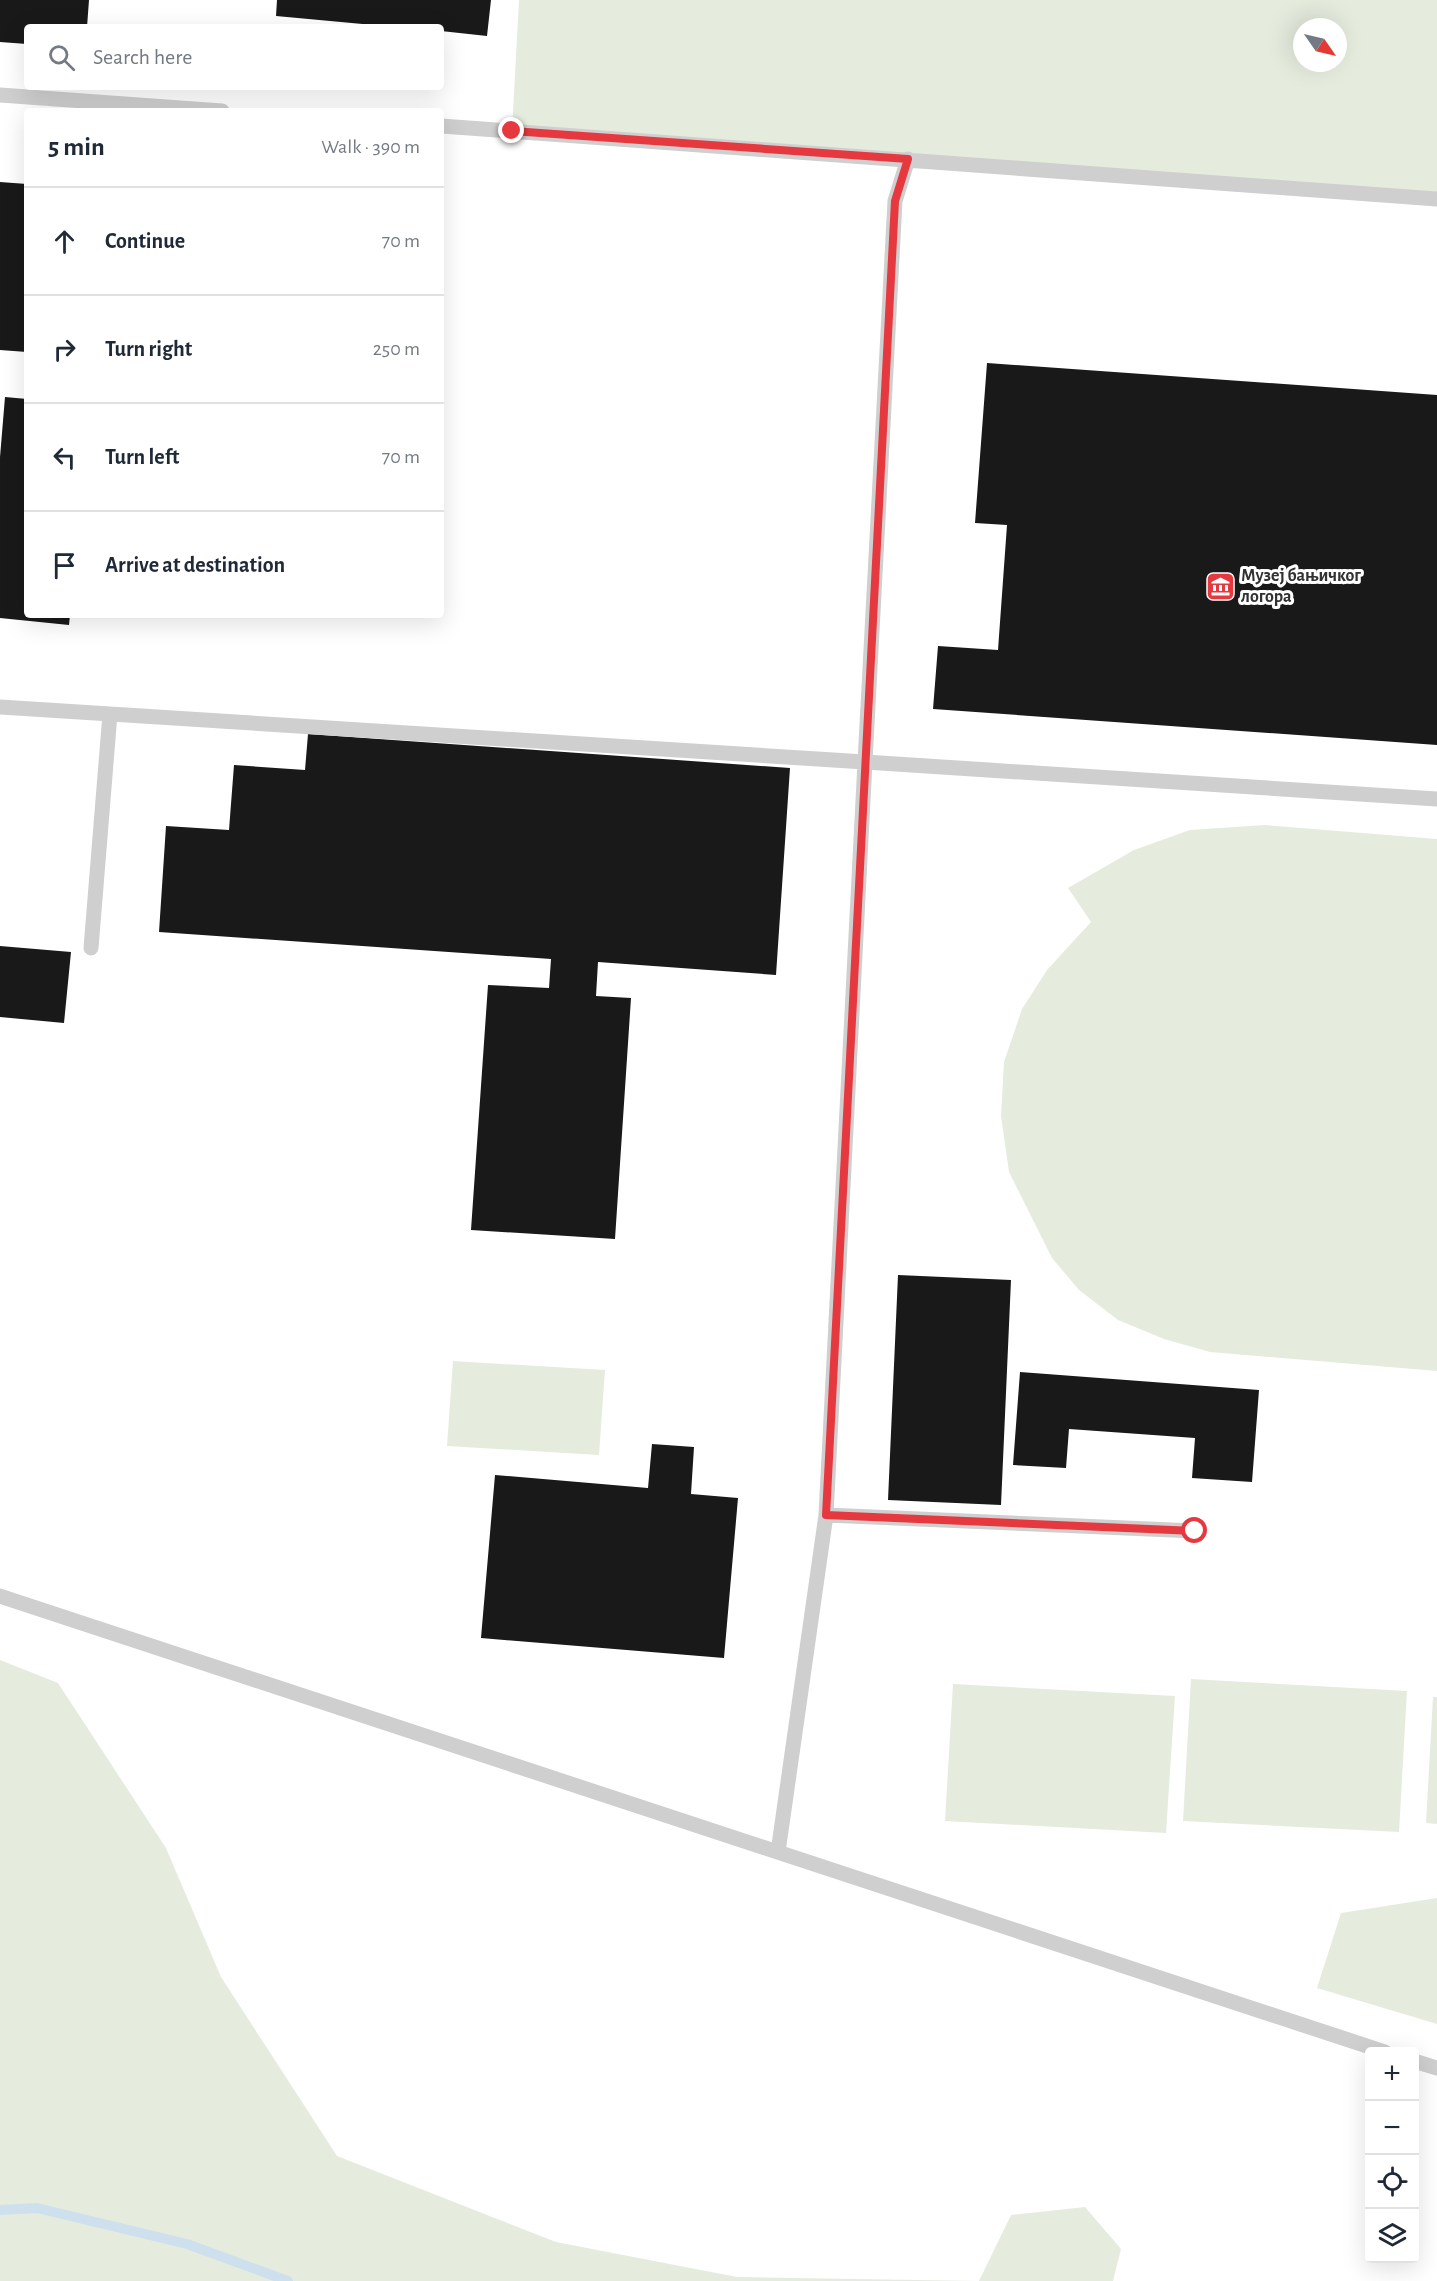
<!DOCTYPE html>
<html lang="en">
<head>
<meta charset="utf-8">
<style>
  :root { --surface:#fff; --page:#f6f6f7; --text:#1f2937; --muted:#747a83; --line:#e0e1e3 }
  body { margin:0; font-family:"Alegreya Sans",sans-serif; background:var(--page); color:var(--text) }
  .controls { position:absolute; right:18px; bottom:18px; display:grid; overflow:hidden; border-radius:6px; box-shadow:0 6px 24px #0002 }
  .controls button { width:54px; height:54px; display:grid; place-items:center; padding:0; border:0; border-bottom:2px solid var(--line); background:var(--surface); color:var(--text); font:30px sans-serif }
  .compass { position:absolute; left:1293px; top:18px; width:54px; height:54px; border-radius:50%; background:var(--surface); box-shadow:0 6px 24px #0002; rotate:124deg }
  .stop { position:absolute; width:18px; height:18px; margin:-14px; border:4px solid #e6383f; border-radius:50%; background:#fff }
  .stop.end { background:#e6383f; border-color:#fff; box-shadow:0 2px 6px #0008 }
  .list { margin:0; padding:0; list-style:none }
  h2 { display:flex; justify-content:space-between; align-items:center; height:78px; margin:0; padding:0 24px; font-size:26px }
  h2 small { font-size:20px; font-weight:400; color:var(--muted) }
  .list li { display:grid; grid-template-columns:39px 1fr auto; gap:18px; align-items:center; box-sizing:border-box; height:108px; padding:0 24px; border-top:2px solid var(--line) }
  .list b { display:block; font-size:22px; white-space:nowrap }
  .list em { font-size:20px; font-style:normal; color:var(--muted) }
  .icon { flex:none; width:33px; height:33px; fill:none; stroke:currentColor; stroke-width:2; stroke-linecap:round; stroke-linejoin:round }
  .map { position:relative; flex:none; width:1437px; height:2281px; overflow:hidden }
  .search { position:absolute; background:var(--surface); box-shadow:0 6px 24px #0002; left:24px; top:24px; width:420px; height:66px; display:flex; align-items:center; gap:15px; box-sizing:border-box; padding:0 21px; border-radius:6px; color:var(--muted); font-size:22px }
  .panel { position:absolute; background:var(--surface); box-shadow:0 6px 24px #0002; left:24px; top:108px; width:420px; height:510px; border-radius:6px }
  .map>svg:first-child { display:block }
</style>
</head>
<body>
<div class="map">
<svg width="1437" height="2281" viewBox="0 0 1437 2281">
  <rect width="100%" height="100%" fill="#fff"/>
  <path fill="#e5ecde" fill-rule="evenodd" d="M 519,0 L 1437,0 L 1437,199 L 512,131 ZM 1302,27 L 1338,27 L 1338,63 L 1302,63 Z
    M 1265,825 L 1437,839 L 1437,1371 L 1210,1352 L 1164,1339 L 1118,1320 L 1079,1290 L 1052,1258 L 1009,1172 L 1001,1116 L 1004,1062 L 1022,1009 L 1047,970 L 1091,922 L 1068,888 L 1134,850 L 1190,830 Z
    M 453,1361 L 605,1370 L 599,1455 L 447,1446 Z
    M 0,1660 L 58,1683 L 166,1848 L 221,1977 L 337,2156 L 556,2242 L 737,2277 L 979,2281 L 1011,2215 L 1085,2207 L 1121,2249 L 1113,2281 L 0,2281 Z
    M 1191,1679 L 1407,1691 L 1399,1832 L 1183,1821 Z
    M 953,1684 L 1175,1696 L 1166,1833 L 945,1821 Z
    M 1433,1697 L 1437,1697 L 1437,1824 L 1426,1823 Z
    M 1437,1898 L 1437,2024 L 1317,1988 L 1341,1913 Z"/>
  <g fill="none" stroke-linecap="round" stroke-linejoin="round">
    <path stroke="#cee0ee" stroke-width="10" d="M 0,2210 L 37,2208 L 187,2244 L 288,2281"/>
  </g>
  <path fill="#191919" d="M 0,0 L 89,0 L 87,27 L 27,27 L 27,44 L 0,42 Z
    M 277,0 L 491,0 L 487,36 L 441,31 L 441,27 L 395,27 L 276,16 Z
    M 0,182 L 27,184 L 27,352 L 0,350 Z
    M 987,363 L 1437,395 L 1437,745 L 933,709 L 938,646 L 998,650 L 1007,525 L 975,523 Z
    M 5,397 L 27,399 L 27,615 L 70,615 L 69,625 L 0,618 L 0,457 Z
    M 308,734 L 790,768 L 776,975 L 598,962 L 596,996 L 631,998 L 615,1239 L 471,1230 L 488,985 L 549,988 L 551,959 L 159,932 L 166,826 L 229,830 L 234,765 L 305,770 Z
    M 0,946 L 71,952 L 64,1023 L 0,1017 Z
    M 898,1275 L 1011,1280 L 1001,1505 L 888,1500 Z
    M 1020,1372 L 1259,1390 L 1252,1482 L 1192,1478 L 1195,1438 L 1069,1429 L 1066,1468 L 1013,1465 Z
    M 652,1444 L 694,1447 L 691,1494 L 738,1498 L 724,1658 L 481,1638 L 495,1475 L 648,1488 Z"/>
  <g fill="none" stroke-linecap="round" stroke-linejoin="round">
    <path stroke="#cfcfcf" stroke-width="15" d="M 0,95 L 222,111
      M 441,126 L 1437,199
      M 0,707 L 865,762 L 895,201 L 908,159
      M 91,948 L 110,714
      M 826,1515 L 865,762 L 1437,799
      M 0,1596 L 1385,2052
      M 778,1852 L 826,1515 L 1195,1531
      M 1414,2061 L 1437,2068"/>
  </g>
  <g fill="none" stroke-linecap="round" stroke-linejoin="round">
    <path stroke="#e6383f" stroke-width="8" d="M 512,131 L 908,159 L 895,201 L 826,1515 L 1195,1531"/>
  </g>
  <defs>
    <symbol id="museum-square" viewBox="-11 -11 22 22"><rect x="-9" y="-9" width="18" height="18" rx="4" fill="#e6383f" stroke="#fff"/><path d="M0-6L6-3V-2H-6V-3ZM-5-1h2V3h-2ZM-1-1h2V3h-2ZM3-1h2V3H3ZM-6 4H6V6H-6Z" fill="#fff"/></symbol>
  </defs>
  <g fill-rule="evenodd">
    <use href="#museum-square" x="1204" y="570" width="33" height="33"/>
  </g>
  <g text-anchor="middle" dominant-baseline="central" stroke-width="6" stroke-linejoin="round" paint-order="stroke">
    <g font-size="18" font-weight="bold" fill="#323232" stroke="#fff" text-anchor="start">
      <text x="1241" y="576">Музеј бањичког<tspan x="1241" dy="21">логора</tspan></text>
    </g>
  </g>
</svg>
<div class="controls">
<button>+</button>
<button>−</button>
<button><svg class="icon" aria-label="locate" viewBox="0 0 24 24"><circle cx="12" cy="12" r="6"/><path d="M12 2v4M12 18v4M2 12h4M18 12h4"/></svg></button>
<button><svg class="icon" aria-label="layers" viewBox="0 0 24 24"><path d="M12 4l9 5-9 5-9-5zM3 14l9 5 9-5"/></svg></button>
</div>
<svg class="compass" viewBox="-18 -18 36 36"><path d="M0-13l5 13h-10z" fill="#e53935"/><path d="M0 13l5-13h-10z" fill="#747a83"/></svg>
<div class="stop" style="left:1195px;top:1531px"></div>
<div class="stop end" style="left:512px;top:131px"></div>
<div class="search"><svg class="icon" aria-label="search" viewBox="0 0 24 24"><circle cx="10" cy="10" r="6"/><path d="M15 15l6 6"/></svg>Search here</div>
<section class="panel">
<h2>5 min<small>Walk · 390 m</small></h2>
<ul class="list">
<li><svg class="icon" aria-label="ahead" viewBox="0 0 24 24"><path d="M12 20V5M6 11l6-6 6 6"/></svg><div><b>Continue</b></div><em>70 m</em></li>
<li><svg class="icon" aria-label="right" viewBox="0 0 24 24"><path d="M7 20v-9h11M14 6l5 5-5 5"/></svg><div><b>Turn right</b></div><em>250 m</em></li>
<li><svg class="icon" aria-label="left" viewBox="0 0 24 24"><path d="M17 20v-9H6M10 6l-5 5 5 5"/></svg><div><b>Turn left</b></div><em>70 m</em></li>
<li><svg class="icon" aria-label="arrive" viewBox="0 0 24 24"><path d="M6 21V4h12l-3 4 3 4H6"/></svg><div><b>Arrive at destination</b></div></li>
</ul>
</section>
</div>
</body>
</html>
